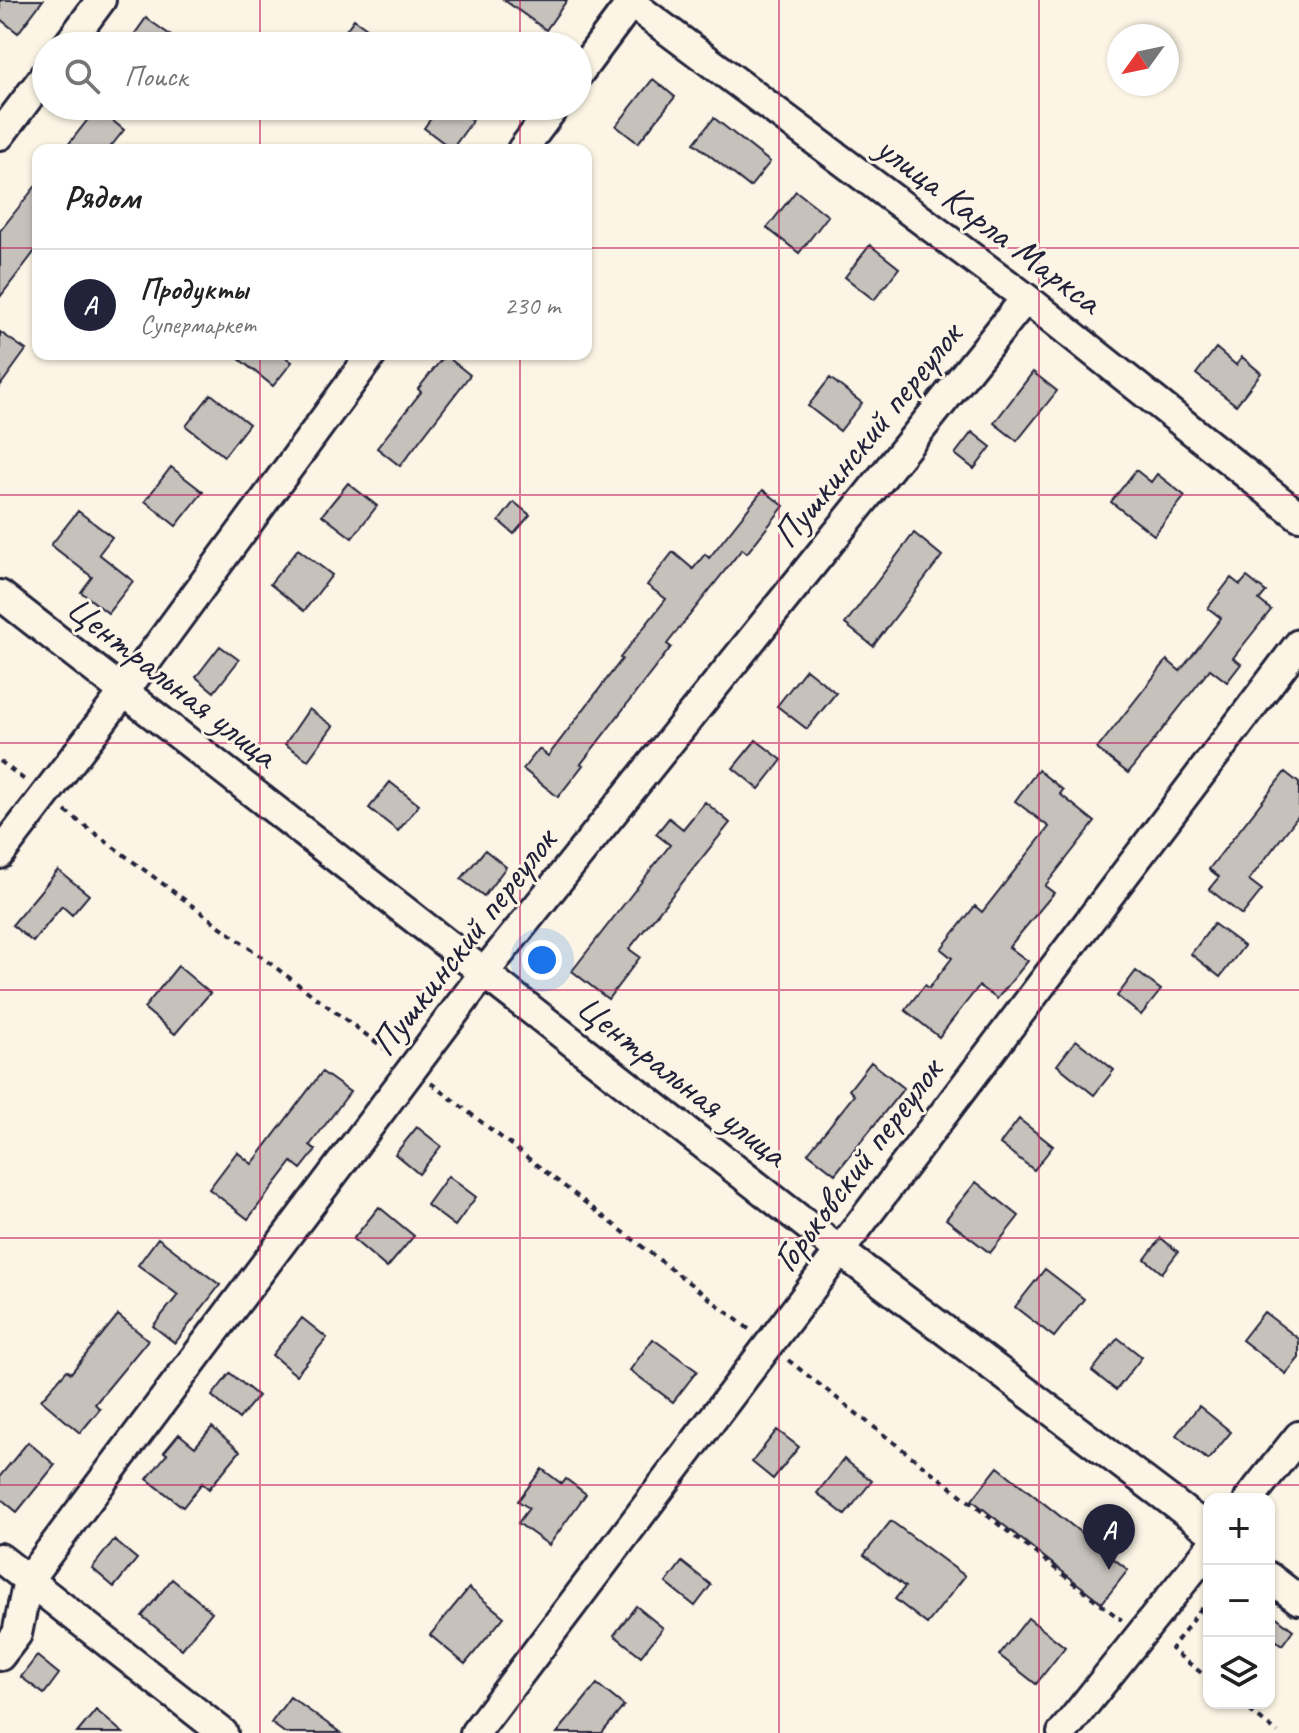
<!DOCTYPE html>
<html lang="ru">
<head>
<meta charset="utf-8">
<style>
  :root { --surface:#fff; --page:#f6f6f6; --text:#222; --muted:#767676; --line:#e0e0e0; --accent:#22223b }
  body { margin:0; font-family:Caveat,sans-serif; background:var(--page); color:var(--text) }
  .controls { position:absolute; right:24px; bottom:24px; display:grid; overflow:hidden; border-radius:16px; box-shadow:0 2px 6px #0004 }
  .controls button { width:72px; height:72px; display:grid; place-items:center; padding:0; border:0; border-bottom:2px solid var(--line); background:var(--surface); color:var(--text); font:40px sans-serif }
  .compass { position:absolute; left:1107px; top:24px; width:72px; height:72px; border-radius:50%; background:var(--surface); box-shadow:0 2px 6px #0004; rotate:237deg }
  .you { position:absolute; left:542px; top:960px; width:28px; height:28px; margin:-20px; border:6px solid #fff; border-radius:50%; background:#1a73e8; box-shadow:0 0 0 12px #1a73e833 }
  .badge { display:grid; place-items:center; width:52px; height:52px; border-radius:50%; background:var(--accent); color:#fff; font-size:26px; font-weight:700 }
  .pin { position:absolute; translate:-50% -66px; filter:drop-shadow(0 2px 4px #0008) }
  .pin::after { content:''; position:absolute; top:42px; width:28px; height:24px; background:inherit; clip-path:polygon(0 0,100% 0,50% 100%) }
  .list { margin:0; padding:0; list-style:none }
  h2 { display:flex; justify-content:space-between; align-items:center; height:104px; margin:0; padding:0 32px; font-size:34px }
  h2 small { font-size:26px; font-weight:400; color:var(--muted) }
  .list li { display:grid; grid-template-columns:52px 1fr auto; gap:24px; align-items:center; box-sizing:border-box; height:112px; padding:0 32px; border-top:2px solid var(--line) }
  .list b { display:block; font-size:30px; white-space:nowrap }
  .list p { margin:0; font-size:26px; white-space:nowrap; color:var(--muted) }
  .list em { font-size:26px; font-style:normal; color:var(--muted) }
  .icon { flex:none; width:44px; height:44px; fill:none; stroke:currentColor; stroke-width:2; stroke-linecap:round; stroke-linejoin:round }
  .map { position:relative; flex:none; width:1299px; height:1733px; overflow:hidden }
  .search { position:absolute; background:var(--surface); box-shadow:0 2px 6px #0004; left:32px; top:32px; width:560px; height:88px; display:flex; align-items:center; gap:20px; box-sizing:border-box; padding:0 28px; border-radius:44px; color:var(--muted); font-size:30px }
  .panel { position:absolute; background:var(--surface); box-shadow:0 2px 6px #0004; left:32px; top:144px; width:560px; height:216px; border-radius:16px }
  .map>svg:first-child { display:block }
</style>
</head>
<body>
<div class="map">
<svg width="1299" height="1733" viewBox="0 0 1299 1733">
  <rect width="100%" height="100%" fill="#fcf5e5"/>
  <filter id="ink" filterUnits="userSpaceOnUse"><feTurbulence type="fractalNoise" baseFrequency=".0125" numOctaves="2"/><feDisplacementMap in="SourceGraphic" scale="16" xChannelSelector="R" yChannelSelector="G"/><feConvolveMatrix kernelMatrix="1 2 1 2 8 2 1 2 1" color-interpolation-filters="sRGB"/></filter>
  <g filter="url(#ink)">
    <path fill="#c6c1bb" stroke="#22223b" stroke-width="2" d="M 0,0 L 43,0 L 18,33 L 0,19 Z
      M 504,0 L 567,0 L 546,30 Z
      M 146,18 L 186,46 L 126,46 Z
      M 354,19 L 393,46 L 335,46 Z
      M 653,79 L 675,97 L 638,143 L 616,126 Z
      M 440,106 L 471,106 L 465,114 L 473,120 L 452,149 L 424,128 Z
      M 97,108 L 124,130 L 108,150 L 64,150 Z
      M 714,118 L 770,162 L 750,187 L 694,143 Z
      M 38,183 L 38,247 L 0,297 L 0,231 Z
      M 796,191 L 828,216 L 799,253 L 767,228 Z
      M 870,245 L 899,268 L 874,300 L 845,277 Z
      M 0,332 L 26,350 L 0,386 Z
      M 1216,348 L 1236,365 L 1242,357 L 1261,373 L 1236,405 L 1196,374 Z
      M 233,354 L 281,354 L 292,362 L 273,386 Z
      M 445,355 L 470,375 L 400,466 L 377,448 L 421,392 L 418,389 Z
      M 1033,372 L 1057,391 L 1017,441 L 994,423 Z
      M 830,378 L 862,403 L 840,431 L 808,406 Z
      M 211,394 L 249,424 L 224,456 L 186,426 Z
      M 972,432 L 991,447 L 974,469 L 955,454 Z
      M 171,467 L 203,492 L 176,526 L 145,501 Z
      M 1136,470 L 1151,482 L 1157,474 L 1185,496 L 1154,535 L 1111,502 Z
      M 348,483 L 377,506 L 352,538 L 322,515 Z
      M 763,490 L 784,506 L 747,553 L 742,549 L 667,644 L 671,647 L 581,764 L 583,765 L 558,797 L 523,769 L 539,749 L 548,756 L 622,659 L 620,658 L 666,599 L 647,585 L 673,552 L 693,569 L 705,554 L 709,558 Z
      M 514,502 L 530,515 L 514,534 L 499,521 Z
      M 78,511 L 112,537 L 99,554 L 133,581 L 108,613 L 81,592 L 92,577 L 51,545 Z
      M 914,533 L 942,556 L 873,646 L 845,624 Z
      M 298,549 L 332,575 L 304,611 L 270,584 Z
      M 1247,577 L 1266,592 L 1259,600 L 1271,610 L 1233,658 L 1241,664 L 1227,682 L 1210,669 L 1128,773 L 1097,749 L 1167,660 L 1180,671 L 1221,618 L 1208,608 L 1231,578 L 1240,585 Z
      M 220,646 L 239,660 L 214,692 L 196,677 Z
      M 806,669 L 836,693 L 807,729 L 777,706 Z
      M 309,709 L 333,726 L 308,760 L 285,744 Z
      M 756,740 L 782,760 L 759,789 L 733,768 Z
      M 1038,770 L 1063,790 L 1060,794 L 1095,822 L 1045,886 L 1054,893 L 1009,947 L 1028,961 L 997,999 L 979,986 L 939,1037 L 905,1010 L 925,985 L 929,988 L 952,958 L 941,949 L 975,906 L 982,912 L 1049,827 L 1015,801 Z
      M 1285,772 L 1299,783 L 1299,815 L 1249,880 L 1262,890 L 1242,915 L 1209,889 L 1219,877 L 1209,869 Z
      M 390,782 L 419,805 L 398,831 L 369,808 Z
      M 705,802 L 730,823 L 629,949 L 640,957 L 608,999 L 572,971 L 670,845 L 656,834 L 669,818 L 683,829 Z
      M 485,850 L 506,867 L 484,896 L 461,879 Z
      M 58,870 L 89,895 L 72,915 L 62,906 L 33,942 L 12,925 Z
      M 1214,924 L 1244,946 L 1220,977 L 1191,954 Z
      M 178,966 L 210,993 L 175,1034 L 144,1008 Z
      M 1136,971 L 1161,990 L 1141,1015 L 1117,996 Z
      M 1076,1040 L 1114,1070 L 1094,1095 L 1057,1065 Z
      M 871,1062 L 904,1088 L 835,1174 L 808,1153 L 854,1095 L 849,1090 Z
      M 322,1072 L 350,1092 L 310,1145 L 316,1150 L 301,1169 L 292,1162 L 248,1219 L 209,1189 L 237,1152 L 252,1164 Z
      M 1019,1119 L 1053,1146 L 1034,1170 L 1000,1144 Z
      M 417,1127 L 441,1146 L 419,1174 L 395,1154 Z
      M 448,1176 L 476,1197 L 455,1226 L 427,1205 Z
      M 976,1182 L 1019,1216 L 990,1253 L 946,1219 Z
      M 379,1207 L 414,1236 L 387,1268 L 353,1239 Z
      M 158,1238 L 220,1285 L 175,1343 L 153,1326 L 178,1295 L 138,1265 Z
      M 1161,1238 L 1178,1252 L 1162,1273 L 1145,1259 Z
      M 1045,1269 L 1084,1299 L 1054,1337 L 1015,1307 Z
      M 1264,1312 L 1299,1339 L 1299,1358 L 1286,1374 L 1242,1340 Z
      M 118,1315 L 148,1340 L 95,1404 L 100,1409 L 80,1433 L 41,1400 L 67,1370 L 71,1373 Z
      M 302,1318 L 327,1338 L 296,1375 L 272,1355 Z
      M 1118,1338 L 1142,1357 L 1116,1390 L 1092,1371 Z
      M 653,1339 L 697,1371 L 673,1402 L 630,1370 Z
      M 230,1373 L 258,1396 L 239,1419 L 212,1396 Z
      M 1199,1406 L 1231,1432 L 1208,1460 L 1176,1435 Z
      M 212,1427 L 240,1451 L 209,1489 L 202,1483 L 183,1507 L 147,1479 L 167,1454 L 164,1452 L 179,1434 L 195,1447 Z
      M 777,1430 L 799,1447 L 773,1479 L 752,1462 Z
      M 28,1442 L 55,1465 L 17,1512 L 0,1498 L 0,1476 Z
      M 844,1459 L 872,1481 L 845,1515 L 817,1493 Z
      M 998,1467 L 1128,1570 L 1102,1603 L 972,1500 Z
      M 542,1469 L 562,1484 L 566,1479 L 586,1494 L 549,1545 L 518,1523 L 529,1508 L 518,1501 Z
      M 891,1521 L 965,1576 L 927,1624 L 895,1599 L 905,1587 L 864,1555 Z
      M 114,1540 L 137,1559 L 114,1587 L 92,1568 Z
      M 682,1562 L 711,1585 L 695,1606 L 666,1583 Z
      M 172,1579 L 212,1612 L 182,1649 L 142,1616 Z
      M 469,1588 L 504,1617 L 465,1664 L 430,1635 Z
      M 636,1606 L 663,1628 L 641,1656 L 614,1635 Z
      M 1269,1611 L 1293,1630 L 1282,1645 L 1269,1635 Z
      M 1028,1618 L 1065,1647 L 1036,1684 L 999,1655 Z
      M 37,1656 L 59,1674 L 44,1694 L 21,1677 Z
      M 597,1684 L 624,1706 L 602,1733 L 557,1733 Z
      M 290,1697 L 341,1733 L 285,1733 L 271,1723 Z
      M 96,1710 L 123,1733 L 77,1733 Z"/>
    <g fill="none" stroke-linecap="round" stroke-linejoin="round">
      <defs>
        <path id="minor" d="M 627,0 L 1026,298 L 1299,516
          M 67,46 L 101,0
          M 578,74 L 631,3
          M 0,135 L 46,74
          M 522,150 L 555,106
          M 0,595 L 840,1251 L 1209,1530
          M 0,854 L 124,692 L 372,354
          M 1249,1499 L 1299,1436
          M 0,1558 L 223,1733
          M 1269,1577 L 1299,1600
          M 0,1656 L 17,1634 L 28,1580 L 484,973 L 1026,298
          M 475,1733 L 1299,644
          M 1062,1733 L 1209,1549"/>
      </defs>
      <use href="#minor" stroke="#22223b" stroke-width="34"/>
      <path stroke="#22223b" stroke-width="4" stroke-dasharray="6 6" stroke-linecap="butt" d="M 0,761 L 26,781
        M 65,811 L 392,1054
        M 431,1083 L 750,1330
        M 788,1360 L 1120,1619 L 1121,1617
        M 1209,1598 L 1171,1649 L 1209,1679
        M 1240,1703 L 1278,1733"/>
      <use href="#minor" stroke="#fcf5e5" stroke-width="28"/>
    </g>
  </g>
  <path fill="none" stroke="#c2185b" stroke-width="2" stroke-opacity="0.55" d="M 260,0 L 260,46M 520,0 L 520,46M 779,0 L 779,1733M 1039,0 L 1039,1733M 260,106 L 260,150M 520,106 L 520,150M 0,248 L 38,248M 586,248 L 1299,248M 260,354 L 260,1733M 520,354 L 520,1733M 0,495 L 1299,495M 0,743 L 1299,743M 0,990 L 1299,990M 0,1238 L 1299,1238M 0,1485 L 1299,1485"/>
  <g text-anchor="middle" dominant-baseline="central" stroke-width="6" stroke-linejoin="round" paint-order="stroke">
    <g font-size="38" fill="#22223b" stroke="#fcf5e5">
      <text transform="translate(989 224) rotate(37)">улица Карла Маркса</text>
      <text transform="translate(867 435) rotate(-51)">Пушкинский переулок</text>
      <text transform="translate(172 681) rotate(38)">Центральная улица</text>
      <text transform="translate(463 942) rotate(-52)">Пушкинский переулок</text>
      <text transform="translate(682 1080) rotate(38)">Центральная улица</text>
      <text transform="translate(857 1165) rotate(-53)">Горьковский переулок</text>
    </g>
  </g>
</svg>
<div class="controls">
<button>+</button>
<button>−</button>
<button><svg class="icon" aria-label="layers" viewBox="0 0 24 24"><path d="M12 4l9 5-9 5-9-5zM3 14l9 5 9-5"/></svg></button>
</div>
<svg class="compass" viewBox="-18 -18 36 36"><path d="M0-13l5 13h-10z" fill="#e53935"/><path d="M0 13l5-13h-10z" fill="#767676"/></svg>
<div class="you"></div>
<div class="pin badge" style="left:1109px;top:1570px">A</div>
<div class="search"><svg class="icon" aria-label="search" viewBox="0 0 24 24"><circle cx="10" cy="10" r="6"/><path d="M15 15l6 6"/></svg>Поиск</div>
<section class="panel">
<h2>Рядом<small></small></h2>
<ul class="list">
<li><span class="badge">A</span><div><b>Продукты</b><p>Супермаркет</p></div><em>230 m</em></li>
</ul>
</section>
</div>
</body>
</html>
